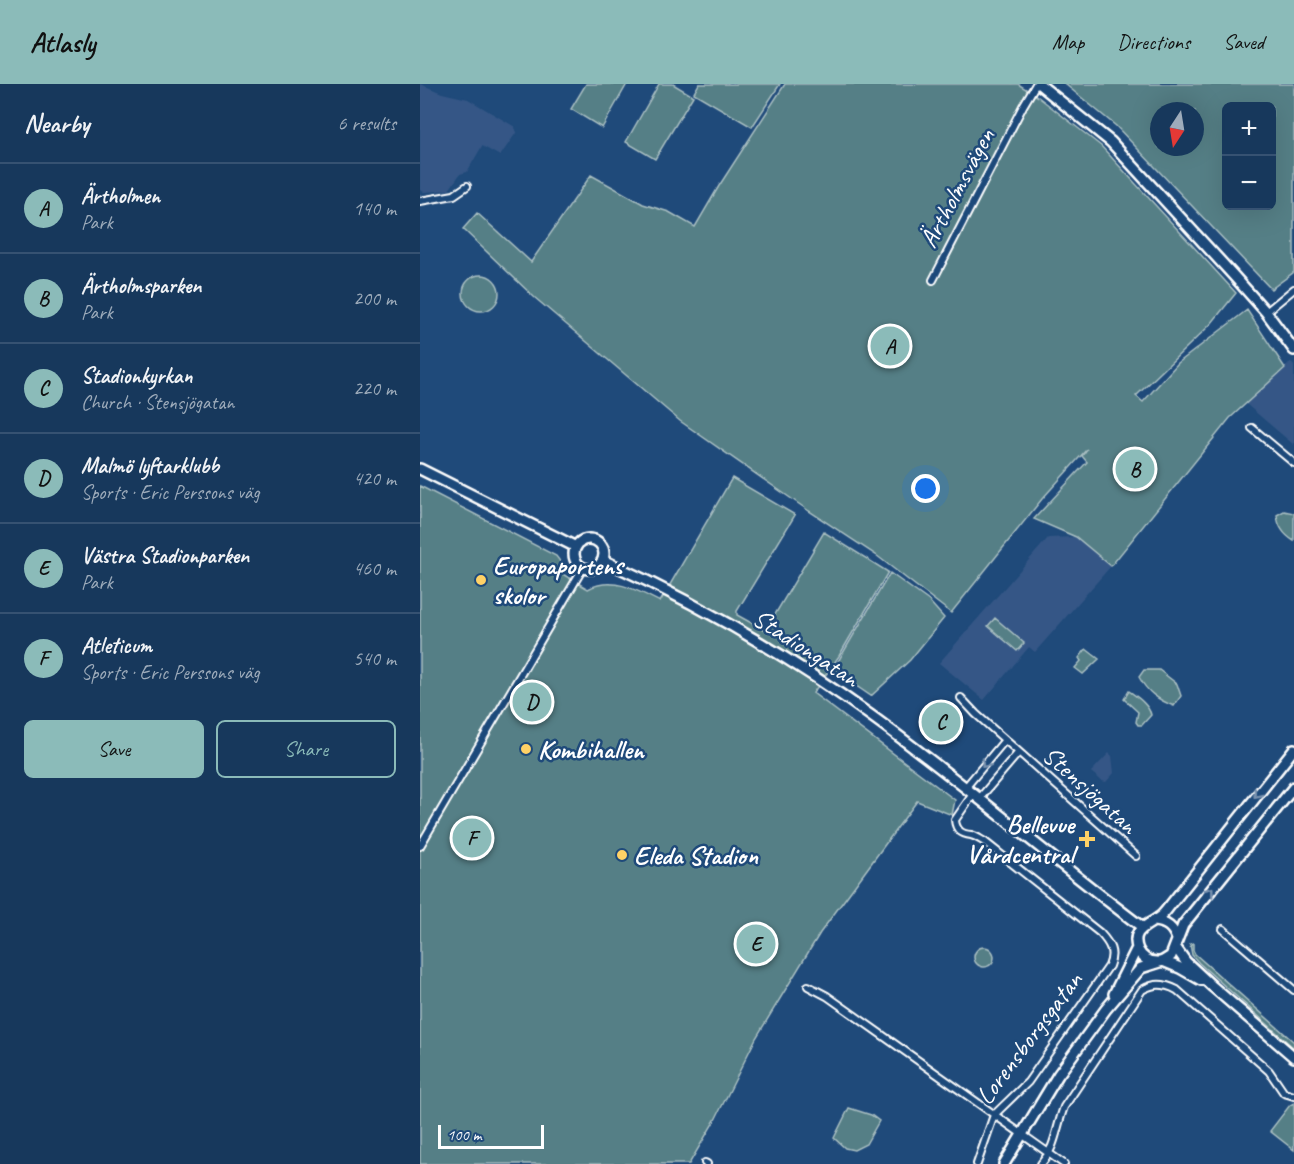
<!DOCTYPE html>
<html lang="en">
<head>
<meta charset="utf-8">
<style>
  :root { --surface:#17385c; --page:#203f62; --text:#f1f3f6; --muted:#9eacbb; --line:#365272; --accent:#8bbbb9 }
  body { margin:0; font-family:Caveat,sans-serif; background:var(--page); color:var(--text) }
  .controls { position:absolute; right:18px; top:18px; display:grid; overflow:hidden; border-radius:9px; box-shadow:0 6px 24px #0002 }
  .controls button { width:54px; height:54px; display:grid; place-items:center; padding:0; border:0; border-bottom:2px solid var(--line); background:var(--surface); color:var(--text); font:30px sans-serif }
  .compass { position:absolute; left:730px; top:18px; width:54px; height:54px; border-radius:50%; background:var(--surface); box-shadow:0 6px 24px #0002; rotate:192deg }
  .scale { position:absolute; left:18px; bottom:15px; width:106px; box-sizing:border-box; padding-left:6px; border:3px solid #fff; border-top:0; font-size:16px; line-height:21px; white-space:nowrap; color:#fff; -webkit-text-stroke:4px #1f4a7a; paint-order:stroke }
  .you { position:absolute; left:506px; top:405px; width:21px; height:21px; margin:-15px; border:4px solid #fff; border-radius:50%; background:#1a73e8; box-shadow:0 0 0 9px #1a73e833 }
  .badge { display:grid; place-items:center; width:39px; height:39px; border-radius:50%; background:var(--accent); color:#111; font-size:20px; font-weight:700 }
  .pin { position:absolute; translate:-50% -50%; border:3px solid #fff; box-shadow:0 2px 6px #0006 }
  .list { margin:0; padding:0; list-style:none }
  h2 { display:flex; justify-content:space-between; align-items:center; height:78px; margin:0; padding:0 24px; font-size:26px }
  h2 small { font-size:20px; font-weight:400; color:var(--muted) }
  .list li { display:grid; grid-template-columns:39px 1fr auto; gap:18px; align-items:center; box-sizing:border-box; height:90px; padding:0 24px; border-top:2px solid var(--line) }
  .list b { display:block; font-size:22px; white-space:nowrap }
  .list p { margin:0; font-size:20px; white-space:nowrap; color:var(--muted) }
  .list em { font-size:20px; font-style:normal; color:var(--muted) }
  .actions { display:flex; gap:12px; padding:18px 24px }
  .actions a { flex:1; padding:14px 0; border:2px solid var(--accent); border-radius:9px; text-align:center; font-size:21px; color:var(--accent) }
  .actions .main { background:var(--accent); color:#111 }
  .map { position:relative; flex:none; width:874px; height:1080px; overflow:hidden }
  header { display:flex; align-items:center; gap:36px; box-sizing:border-box; height:84px; padding:0 30px; background:var(--accent); color:#111 }
  header strong { font-size:28px }
  nav { display:flex; gap:33px; margin-inline-start:auto; font-size:21px }
  main { display:flex }
  aside { flex:1; background:var(--surface) }
  .map>svg:first-child { display:block }
</style>
</head>
<body>
<header>
<strong>Atlasly</strong>
<nav><a>Map</a><a>Directions</a><a>Saved</a></nav>
</header>
<main>
<aside>
<h2>Nearby<small>6 results</small></h2>
<ul class="list">
<li><span class="badge">A</span><div><b>Ärtholmen</b><p>Park</p></div><em>140 m</em></li>
<li><span class="badge">B</span><div><b>Ärtholmsparken</b><p>Park</p></div><em>200 m</em></li>
<li><span class="badge">C</span><div><b>Stadionkyrkan</b><p>Church · Stensjögatan</p></div><em>220 m</em></li>
<li><span class="badge">D</span><div><b>Malmö lyftarklubb</b><p>Sports · Eric Perssons väg</p></div><em>420 m</em></li>
<li><span class="badge">E</span><div><b>Västra Stadionparken</b><p>Park</p></div><em>460 m</em></li>
<li><span class="badge">F</span><div><b>Atleticum</b><p>Sports · Eric Perssons väg</p></div><em>540 m</em></li>
</ul>
<div class="actions"><a class="main">Save</a><a>Share</a></div>
</aside>
<div class="map">
<svg width="874" height="1080" viewBox="0 0 874 1080">
  <rect width="100%" height="100%" fill="#1f4a7a"/>
  <filter id="ink" filterUnits="userSpaceOnUse"><feTurbulence type="fractalNoise" baseFrequency=".0167" numOctaves="2"/><feDisplacementMap in="SourceGraphic" scale="12" xChannelSelector="R" yChannelSelector="G"/><feConvolveMatrix kernelMatrix="1 2 1 2 8 2 1 2 1" color-interpolation-filters="sRGB"/></filter>
  <g filter="url(#ink)">
    <path fill="#355786" d="M 0,0 L 22,9 L 48,15 L 95,43 L 96,49 L 80,72 L 62,62 L 47,88 L 40,90 L 29,106 L 4,108 L 0,106 Z
      M 871,278 L 874,282 L 874,361 L 826,320 Z
      M 656,453 L 691,482 L 615,568 L 609,563 L 564,616 L 519,579 L 628,454 Z
      M 689,669 L 692,672 L 694,689 L 686,698 L 682,697 L 671,688 Z"/>
    <path fill="#547f86" stroke="#aabfc2" stroke-width="1.5" fill-rule="evenodd" d="M 166,0 L 207,0 L 182,44 L 151,25 Z
      M 239,0 L 253,0 L 273,12 L 235,75 L 206,58 Z
      M 279,0 L 360,0 L 332,43 L 274,9 Z
      M 365,0 L 598,0 L 617,12 L 681,62 L 816,209 L 791,240 L 716,312 L 723,318 L 758,279 L 827,226 L 865,284 L 810,334 L 691,482 L 656,453 L 614,435 L 667,378 L 662,372 L 667,365 L 622,415 L 531,529 L 456,471 L 389,427 L 260,337 L 114,213 L 43,145 L 57,129 L 111,178 L 171,91 L 223,120 L 249,128 L 275,143 L 299,102 Z
      M 645,0 L 874,0 L 874,188 L 851,205 L 696,42 ZM 806,22 L 852,22 L 852,122 L 806,122 ZM 739,27 L 775,27 L 775,63 L 739,63 Z
      M43 209a18 18 0 1 1 36 0a18 18 0 1 1-36 0Z
      M 312,394 L 375,431 L 317,527 L 317,531 L 344,546 L 347,544 L 404,448 L 468,488 L 419,572 L 393,609 L 535,716 L 532,731 L 497,717 L 400,849 L 336,954 L 295,1036 L 269,1080 L 0,1080 L 0,402 L 136,472 L 142,480 L 144,491 L 168,505 C 193,492 217,506 240,518 Z
      M 864,427 L 874,429 L 874,457 C 864,451 858,443 857,431 Z
      M 470,489 L 509,517 L 524,534 L 490,576 L 451,612 L 413,586 Z
      M 575,534 L 604,559 L 597,567 L 568,542 Z
      M 666,565 L 679,575 L 663,590 L 655,584 L 661,577 L 659,574 Z
      M 724,586 L 739,586 L 757,600 L 761,612 L 754,622 C 738,616 727,608 719,593 Z
      M 709,607 C 717,613 729,621 731,631 L 722,641 L 718,641 L 716,638 L 718,628 L 704,615 Z
      M 773,859 L 773,866 L 775,870 L 874,958 L 874,964 L 779,879 L 772,871 L 770,860 Z
      M554 873a10 10 0 1 1 20 0a10 10 0 1 1-20 0Z
      M 874,1019 L 874,1066 L 850,1047 L 870,1021 Z
      M 429,1024 L 451,1031 L 459,1037 L 446,1060 L 434,1066 L 425,1064 L 414,1054 Z"/>
    <g fill="none" stroke-linecap="round" stroke-linejoin="round">
      <defs>
        <path id="street" d="M 0,117 L 34,111 L 47,102
          M 513,196 L 603,22 L 616,0
          M 846,228 L 874,205
          M 832,344 L 874,379
          M 541,614 L 556,630 L 716,772
          M 545,704 L 585,656
          M 553,710 L 535,736 C 536,747 542,750 551,751 C 556,752 561,756 565,758 L 680,849 C 690,860 695,868 689,882 L 608,998 L 574,1031 L 557,1080
          M 559,715 L 599,668
          M 0,762 L 163,484
          M 803,845 L 874,906
          M 388,902 L 407,912 L 644,1080
          M 285,1079 L 287,1080
          M 621,1080 C 636,1063 636,1044 644,1023 L 722,906 C 734,899 744,899 757,906 L 849,987 L 864,1009 L 874,1012"/>
        <path id="secondary" d="M 619,0 L 691,58 L 813,191 L 846,228 L 874,266
          M 0,385 L 156,463
          M154 470a15 15 0 1 1 30 0a15 15 0 1 1-30 0Z
          M 183,476 C 277,519 366,570 450,631 C 543,698 630,774 722,843
          M 734,837 C 746,838 753,843 757,855
          M 756,864 L 766,878 L 793,903 L 874,973
          M 743,877 L 760,884 L 781,896
          M 737,878 C 729,878 722,874 718,866 C 710,846 726,843 738,834 C 742,832 745,828 748,824 L 874,665
          M 694,910 L 717,864
          M 584,1080 L 638,991 L 686,925 L 721,884 L 743,877 L 751,872 L 763,841 L 874,703"/>
      </defs>
      <use href="#street" stroke="#fff" stroke-width="10"/>
      <use href="#secondary" stroke="#fff" stroke-width="14"/>
      <use href="#street" stroke="#1f4a7a" stroke-width="6"/>
      <use href="#secondary" stroke="#1f4a7a" stroke-width="9"/>
    </g>
    <defs><path id="oneway-chevron" d="M-2-3.5L2.5 0L-2 3.5" fill="none" stroke-width="1.6" stroke-linecap="round" stroke-linejoin="round" transform="scale(1.5)"/></defs>
    <g stroke="#7992af">
      <use href="#oneway-chevron" transform="translate(565 680) rotate(130)"/>
      <use href="#oneway-chevron" transform="translate(837 710) rotate(129)"/>
      <use href="#oneway-chevron" transform="translate(790 807) rotate(-52)"/>
    </g>
  </g>
  <g fill="#ffd166" stroke="#1f4a7a" stroke-width="2">
    <circle cx="61" cy="496" r="6"/>
    <circle cx="106" cy="665" r="6"/>
    <path d="M664 746h6v6h6v6h-6v6h-6v-6h-6v-6h6z"/>
    <circle cx="202" cy="771" r="6"/>
  </g>
  <g text-anchor="middle" dominant-baseline="central" stroke-width="5" stroke-linejoin="round" paint-order="stroke">
    <g font-size="26" fill="#fff" stroke="#1f4a7a">
      <text transform="translate(537 104) rotate(-62)">Ärtholmsvägen</text>
      <text transform="translate(386 564) rotate(33)">Stadiongatan</text>
      <text transform="translate(670 706) rotate(42)">Stensjögatan</text>
      <text transform="translate(609 954) rotate(-53)">Lorensborgsgatan</text>
    </g>
    <g font-size="26" font-weight="bold" fill="#fff" stroke="#1f4a7a" text-anchor="start">
      <text x="73" y="481">Europaportens<tspan x="73" dy="30">skolor</tspan></text>
      <text x="118" y="665">Kombihallen</text>
      <text x="654" y="740" text-anchor="end">Bellevue<tspan x="654" dy="30">Vårdcentral</tspan></text>
      <text x="214" y="771">Eleda Stadion</text>
    </g>
  </g>
</svg>
<div class="controls">
<button>+</button>
<button>−</button>
</div>
<svg class="compass" viewBox="-18 -18 36 36"><path d="M0-13l5 13h-10z" fill="#e53935"/><path d="M0 13l5-13h-10z" fill="#9eacbb"/></svg>
<div class="scale">100 m</div>
<div class="you"></div>
<div class="pin badge" style="left:470px;top:262px">A</div>
<div class="pin badge" style="left:715px;top:385px">B</div>
<div class="pin badge" style="left:521px;top:638px">C</div>
<div class="pin badge" style="left:112px;top:618px">D</div>
<div class="pin badge" style="left:336px;top:860px">E</div>
<div class="pin badge" style="left:52px;top:754px">F</div>
</div>
</main>
</body>
</html>
